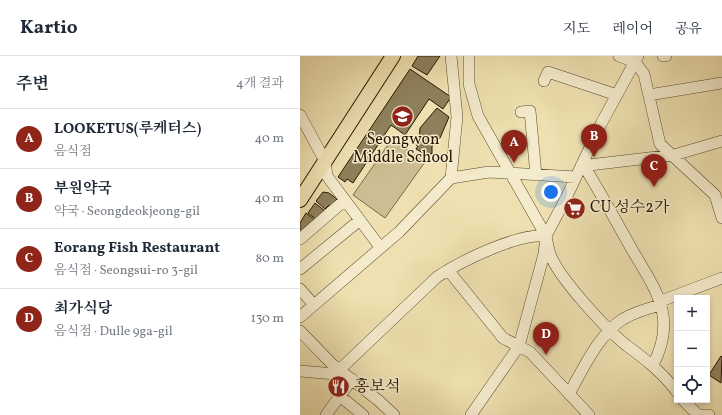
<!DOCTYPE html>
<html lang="ko">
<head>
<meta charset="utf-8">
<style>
  :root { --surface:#fff; --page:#f6f6f7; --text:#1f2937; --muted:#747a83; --line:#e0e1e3; --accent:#8f2418 }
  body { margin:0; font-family:Vollkorn,"Noto Serif KR",serif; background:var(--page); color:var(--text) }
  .controls { position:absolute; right:12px; bottom:12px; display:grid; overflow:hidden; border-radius:0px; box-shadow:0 2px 6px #0003 }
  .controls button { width:36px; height:36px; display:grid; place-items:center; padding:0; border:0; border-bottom:1px solid var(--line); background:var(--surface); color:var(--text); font:20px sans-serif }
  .you { position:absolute; left:251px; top:136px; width:14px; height:14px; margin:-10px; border:3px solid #fff; border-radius:50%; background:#1a73e8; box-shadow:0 0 0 6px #1a73e833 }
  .badge { display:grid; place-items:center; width:26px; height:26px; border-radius:50%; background:var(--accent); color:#fff; font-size:13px; font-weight:700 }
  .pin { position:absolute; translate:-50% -33px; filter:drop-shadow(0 1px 2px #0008) }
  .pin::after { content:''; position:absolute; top:21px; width:14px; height:12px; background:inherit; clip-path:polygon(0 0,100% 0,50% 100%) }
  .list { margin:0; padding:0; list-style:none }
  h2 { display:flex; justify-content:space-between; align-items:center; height:52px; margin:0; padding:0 16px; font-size:17px }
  h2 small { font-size:13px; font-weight:400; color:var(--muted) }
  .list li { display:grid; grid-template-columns:26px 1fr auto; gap:12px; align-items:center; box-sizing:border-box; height:60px; padding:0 16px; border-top:1px solid var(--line) }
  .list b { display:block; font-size:15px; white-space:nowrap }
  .list p { margin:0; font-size:13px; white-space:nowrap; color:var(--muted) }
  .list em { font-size:13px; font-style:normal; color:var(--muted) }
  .icon { flex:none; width:22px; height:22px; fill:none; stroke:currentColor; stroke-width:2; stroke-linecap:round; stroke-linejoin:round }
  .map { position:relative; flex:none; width:422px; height:359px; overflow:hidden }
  header { display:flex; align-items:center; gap:24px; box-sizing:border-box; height:56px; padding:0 20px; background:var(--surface); border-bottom:1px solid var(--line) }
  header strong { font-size:19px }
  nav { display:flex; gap:22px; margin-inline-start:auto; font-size:14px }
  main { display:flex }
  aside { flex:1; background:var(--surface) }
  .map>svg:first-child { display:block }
</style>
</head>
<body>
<header>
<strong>Kartio</strong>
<nav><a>지도</a><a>레이어</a><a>공유</a></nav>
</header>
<main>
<aside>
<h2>주변<small>4개 결과</small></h2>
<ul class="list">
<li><span class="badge">A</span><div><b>LOOKETUS(루케터스)</b><p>음식점</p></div><em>40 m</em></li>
<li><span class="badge">B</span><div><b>부원약국</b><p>약국 · Seongdeokjeong-gil</p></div><em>40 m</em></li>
<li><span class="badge">C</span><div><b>Eorang Fish Restaurant</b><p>음식점 · Seongsui-ro 3-gil</p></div><em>80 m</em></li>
<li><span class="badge">D</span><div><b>최가식당</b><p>음식점 · Dulle 9ga-gil</p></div><em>130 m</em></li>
</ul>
</aside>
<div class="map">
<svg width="422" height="359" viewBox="0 0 422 359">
  <rect width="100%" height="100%" fill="#eee0b0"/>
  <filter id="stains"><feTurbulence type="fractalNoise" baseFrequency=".005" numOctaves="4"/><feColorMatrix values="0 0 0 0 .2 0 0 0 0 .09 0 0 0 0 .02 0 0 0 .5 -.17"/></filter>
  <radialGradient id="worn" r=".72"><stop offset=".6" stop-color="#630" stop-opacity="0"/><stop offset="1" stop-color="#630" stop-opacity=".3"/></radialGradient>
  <path fill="#ccbe92" stroke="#7a6a49" d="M 92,83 L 125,106 L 85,162 L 53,139 Z"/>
  <path fill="#8e805c" stroke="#271700" d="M 118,0 L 140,0 L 127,19 L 112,10 Z
    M 110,13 L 151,41 L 143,53 L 129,43 L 105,79 L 91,69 L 53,127 L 47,123 L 45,126 L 38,121 Z
    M 137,52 L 149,61 L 140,82 L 132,90 L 132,98 L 123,97 L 116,93 L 118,90 L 116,89 L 119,85 L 120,72 Z
    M 23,136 L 29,137 L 37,143 L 31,150 L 29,149 L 25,153 L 16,145 Z
    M 15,147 L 25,155 L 17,164 L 8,157 Z
    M 6,157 L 16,165 L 0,177 L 0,167 Z
    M 421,300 L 422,301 L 421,327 L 409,319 Z"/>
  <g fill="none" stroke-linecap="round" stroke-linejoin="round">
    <defs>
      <path id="minor" d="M 169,0 L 169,28 L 178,60 L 246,180 C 247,186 248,192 250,198 C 258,221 306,273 326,289 C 345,303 362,316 377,336
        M 319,0 L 335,6 L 344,18 L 360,88 L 415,139 L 422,162
        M 363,0 L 366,0
        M 244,25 L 248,16 L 317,39
        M 349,39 L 422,27
        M 221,56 L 230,55 L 236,119
        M 0,59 L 25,105 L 27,120 L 80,191
        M 281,110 L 374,99 L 422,85
        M 284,110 C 300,136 315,163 330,190 C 353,231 379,259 353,309
        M 151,122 L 189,116 L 276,121
        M 0,183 L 45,144
        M 0,213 L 60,164
        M 148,214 L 203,282 L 230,296 L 289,359
        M 0,233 L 14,249
        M 0,261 L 99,176 L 151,122 L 157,61 L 151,0
        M 0,275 L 32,308 L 79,345 L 94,359
        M 0,315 L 35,318 L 137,221 C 161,205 218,177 246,180
        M 269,338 C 283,313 298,279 323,263 C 333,257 346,253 357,250 L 361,245 L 422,222
        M 41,341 L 63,359
        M 383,344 L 398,359 L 409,359
        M 26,359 L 52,323
        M 171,359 L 219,290 L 244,198 L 246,180 L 267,140 L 301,68 L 338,0"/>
      <path id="major" d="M 0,144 L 93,0"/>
    </defs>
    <use href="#minor" stroke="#59492c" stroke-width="12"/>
    <use href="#major" stroke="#271700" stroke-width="16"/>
    <use href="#minor" stroke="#f4ebcc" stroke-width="11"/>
    <use href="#major" stroke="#eee0b0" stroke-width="14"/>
  </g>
  <defs>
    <symbol id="school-disc" viewBox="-11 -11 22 22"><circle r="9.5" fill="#8f2418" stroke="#f4ebcc"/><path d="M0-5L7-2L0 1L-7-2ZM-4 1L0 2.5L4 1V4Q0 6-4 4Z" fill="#fff"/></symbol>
    <symbol id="supermarket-disc" viewBox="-11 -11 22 22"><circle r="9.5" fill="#8f2418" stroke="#f4ebcc"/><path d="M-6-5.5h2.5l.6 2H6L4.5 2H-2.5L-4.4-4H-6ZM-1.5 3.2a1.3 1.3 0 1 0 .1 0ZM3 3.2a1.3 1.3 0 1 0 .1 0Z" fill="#fff"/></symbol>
    <symbol id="restaurant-disc" viewBox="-11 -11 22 22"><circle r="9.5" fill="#8f2418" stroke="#f4ebcc"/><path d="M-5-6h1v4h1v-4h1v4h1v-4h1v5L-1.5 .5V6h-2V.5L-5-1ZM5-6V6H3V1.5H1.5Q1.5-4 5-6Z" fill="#fff"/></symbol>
  </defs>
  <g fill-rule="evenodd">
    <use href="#school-disc" x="90" y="48" width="25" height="25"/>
    <use href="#supermarket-disc" x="262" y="140" width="25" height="25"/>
    <use href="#restaurant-disc" x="26" y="318" width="25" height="25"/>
  </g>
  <g text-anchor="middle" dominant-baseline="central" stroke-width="3" stroke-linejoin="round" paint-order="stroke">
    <g font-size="16" fill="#271700" stroke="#f4ebcc" text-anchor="start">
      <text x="103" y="84" text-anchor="middle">Seongwon<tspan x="103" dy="18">Middle School</tspan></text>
      <text x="290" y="152">CU 성수2가</text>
      <text x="54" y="331">홍보석</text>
    </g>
  </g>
  <rect width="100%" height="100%" filter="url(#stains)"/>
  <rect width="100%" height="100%" fill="url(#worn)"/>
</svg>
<div class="controls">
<button>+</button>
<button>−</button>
<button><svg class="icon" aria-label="locate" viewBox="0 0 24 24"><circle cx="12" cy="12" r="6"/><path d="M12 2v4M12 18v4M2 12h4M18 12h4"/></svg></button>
</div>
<div class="you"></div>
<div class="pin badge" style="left:214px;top:107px">A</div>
<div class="pin badge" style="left:294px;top:101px">B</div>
<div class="pin badge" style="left:354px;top:131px">C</div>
<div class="pin badge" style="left:246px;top:299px">D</div>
</div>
</main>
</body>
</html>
